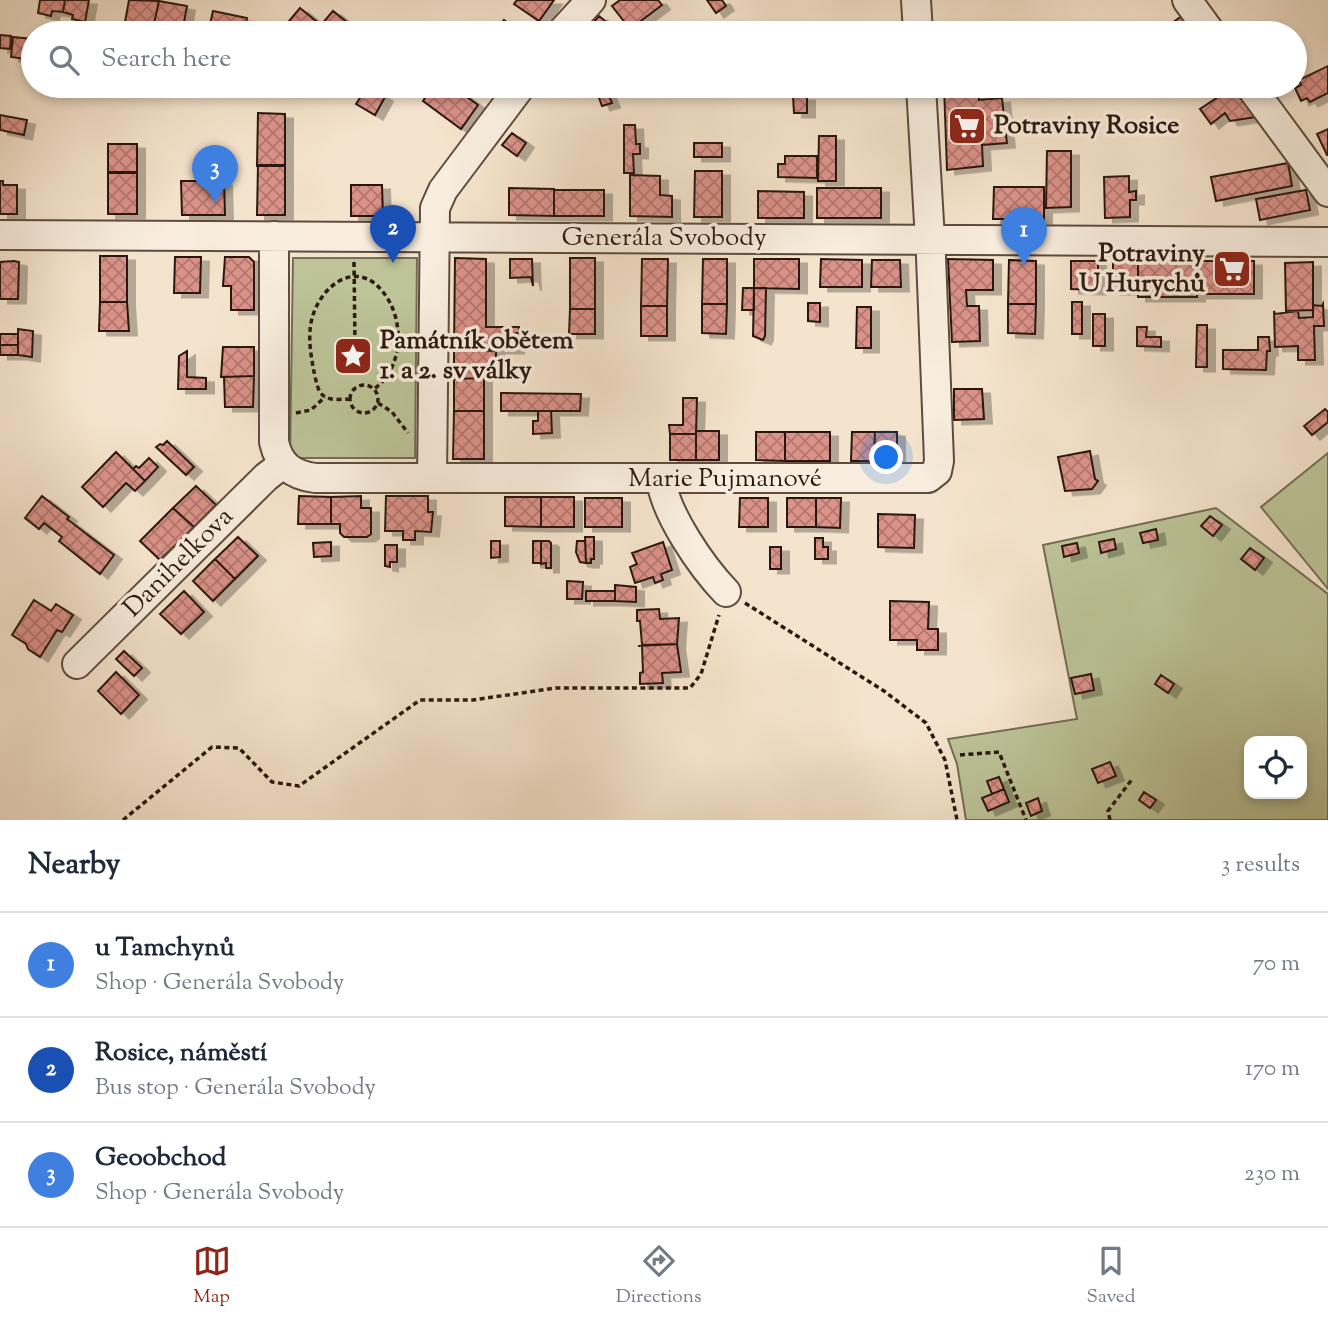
<!DOCTYPE html>
<html lang="en">
<head>
<meta charset="utf-8">
<style>
  :root { --surface:#fff; --page:#f6f6f7; --text:#1f2937; --muted:#747a83; --line:#e0e1e3; --accent:#8f2418 }
  body { margin:0; font-family:"Sorts Mill Goudy",serif; background:var(--page); color:var(--text) }
  .controls { position:absolute; right:21px; bottom:21px; display:grid; overflow:hidden; border-radius:14px; box-shadow:0 4px 10px #0003 }
  .controls button { width:63px; height:63px; display:grid; place-items:center; padding:0; border:0; border-bottom:2px solid var(--line); background:var(--surface); color:var(--text); font:35px sans-serif }
  .you { position:absolute; left:887px; top:458px; width:24px; height:24px; margin:-18px; border:5px solid #fff; border-radius:50%; background:#1a73e8; box-shadow:0 0 0 10px #1a73e833 }
  .badge { display:grid; place-items:center; width:46px; height:46px; border-radius:50%; background:var(--accent); color:#fff; font-size:23px; font-weight:700 }
  .pin { position:absolute; translate:-50% -58px; filter:drop-shadow(0 2px 4px #0008) }
  .pin::after { content:''; position:absolute; top:37px; width:24px; height:21px; background:inherit; clip-path:polygon(0 0,100% 0,50% 100%) }
  .list { margin:0; padding:0; list-style:none }
  h2 { display:flex; justify-content:space-between; align-items:center; height:91px; margin:0; padding:0 28px; font-size:30px }
  h2 small { font-size:23px; font-weight:400; color:var(--muted) }
  .list li { display:grid; grid-template-columns:46px 1fr auto; gap:21px; align-items:center; box-sizing:border-box; height:105px; padding:0 28px; border-top:2px solid var(--line) }
  .list b { display:block; font-size:26px; white-space:nowrap }
  .list p { margin:0; font-size:23px; white-space:nowrap; color:var(--muted) }
  .list em { font-size:23px; font-style:normal; color:var(--muted) }
  .icon { flex:none; width:38px; height:38px; fill:none; stroke:currentColor; stroke-width:2; stroke-linecap:round; stroke-linejoin:round }
  .map { position:relative; flex:none; width:1328px; height:820px; overflow:hidden }
  .search { position:absolute; background:var(--surface); box-shadow:0 4px 10px #0003; left:21px; right:21px; top:21px; height:77px; display:flex; align-items:center; gap:18px; box-sizing:border-box; padding:0 24px; border-radius:38px; color:var(--muted); font-size:26px }
  .sheet { height:406px; background:var(--surface) }
  nav { display:flex; justify-content:space-around; align-items:center; box-sizing:border-box; height:98px; border-top:2px solid var(--line); background:var(--surface); font-size:19px; color:var(--muted) }
  nav a { display:grid; justify-items:center; gap:4px }
  nav .on { color:var(--accent) }
  .map>svg:first-child { display:block }
</style>
</head>
<body>
<div class="map">
<svg width="1328" height="820" viewBox="0 0 1328 820">
  <defs>
    <pattern id="building-cross-hatch" width="8" height="8" patternUnits="userSpaceOnUse" patternTransform="scale(1.75)"><rect width="8" height="8" fill="#db9289"/><path d="M0 0l8 8M0 8l8-8" fill="none" stroke="#b2766f"/></pattern>
    <filter id="shadow"><feDropShadow dx="8" dy="4.5" stdDeviation="0" flood-color="#0004"/></filter>
  </defs>
  <rect width="100%" height="100%" fill="#f5e4cd"/>
  <filter id="stains"><feTurbulence type="fractalNoise" baseFrequency=".00286" numOctaves="4"/><feColorMatrix values="0 0 0 0 .2 0 0 0 0 .09 0 0 0 0 .02 0 0 0 .5 -.17"/></filter>
  <radialGradient id="worn" r=".72"><stop offset=".6" stop-color="#630" stop-opacity="0"/><stop offset="1" stop-color="#630" stop-opacity=".3"/></radialGradient>
  <path fill="#bcc498" stroke="#746e54" stroke-width="2" fill-rule="evenodd" d="M 293,258 L 417,258 L 415,458 L 290,458 Z
    M 1328,453 L 1328,589 L 1261,507 Z
    M 1216,508 L 1328,594 L 1328,820 L 966,820 L 957,764 L 948,739 L 1077,719 L 1043,545 ZM 1249,741 L 1302,741 L 1302,794 L 1249,794 Z"/>
  <path fill="url(#building-cross-hatch)" stroke="#2c1910" stroke-width="2" filter="url(#shadow)" d="M 40,0 L 65,0 L 63,12 L 52,11 L 51,16 L 38,13 Z
    M 65,0 L 89,0 L 85,22 L 72,19 L 73,15 L 63,12 Z
    M 129,0 L 159,1 L 153,28 L 125,22 Z
    M 517,0 L 554,0 L 539,21 L 514,4 Z
    M 620,0 L 658,0 L 662,5 L 630,29 L 612,6 Z
    M 707,0 L 722,0 L 726,6 L 716,13 Z
    M 159,1 L 187,6 L 182,33 L 153,28 Z
    M 300,8 L 321,25 L 333,11 L 357,30 L 355,33 L 282,33 L 280,32 Z
    M 213,11 L 247,18 L 244,33 L 208,33 Z
    M 599,16 L 620,33 L 583,33 Z
    M 1182,16 L 1194,33 L 1158,33 Z
    M 504,20 L 522,33 L 494,33 Z
    M 0,35 L 11,36 L 10,49 L 0,48 Z
    M 13,37 L 33,39 L 33,60 L 11,57 Z
    M 1328,66 L 1328,93 L 1310,102 L 1307,98 L 1301,101 L 1295,88 L 1301,85 L 1299,80 Z
    M 368,86 L 385,97 L 375,115 L 356,104 Z
    M 433,86 L 452,86 L 478,105 L 461,129 L 423,101 Z
    M 599,86 L 605,86 L 612,103 L 602,106 L 595,87 Z
    M 944,86 L 978,86 L 979,100 L 1002,98 L 1007,143 L 982,145 L 983,166 L 947,170 Z
    M 1233,87 L 1256,117 L 1230,121 L 1225,113 L 1211,124 L 1200,109 Z
    M 793,96 L 807,96 L 807,113 L 794,113 Z
    M 258,113 L 285,114 L 285,166 L 257,166 Z
    M 0,115 L 27,120 L 24,135 L 0,130 Z
    M 624,125 L 635,125 L 636,144 L 640,144 L 640,154 L 633,154 L 634,173 L 624,173 Z
    M 1328,129 L 1328,155 L 1327,155 L 1317,134 Z
    M 512,133 L 526,143 L 517,156 L 502,145 Z
    M 819,136 L 836,136 L 836,181 L 818,181 Z
    M 694,143 L 722,143 L 722,157 L 694,157 Z
    M 108,144 L 137,144 L 137,173 L 108,173 Z
    M 1047,151 L 1071,151 L 1071,207 L 1046,208 Z
    M 785,156 L 817,156 L 817,178 L 778,177 L 778,164 L 785,164 Z
    M 1288,163 L 1292,186 L 1216,201 L 1211,177 Z
    M 258,165 L 285,165 L 285,215 L 257,215 Z
    M 695,171 L 722,171 L 722,217 L 694,217 Z
    M 108,172 L 137,172 L 137,214 L 108,214 Z
    M 630,175 L 660,176 L 660,195 L 672,196 L 672,217 L 630,216 Z
    M 1129,176 L 1129,192 L 1136,191 L 1136,200 L 1130,200 L 1130,217 L 1105,218 L 1104,177 Z
    M 0,181 L 3,181 L 3,185 L 17,185 L 17,214 L 0,214 Z
    M 181,181 L 224,181 L 225,215 L 182,215 Z
    M 351,185 L 382,185 L 383,216 L 351,216 Z
    M 994,187 L 1044,187 L 1044,219 L 993,219 Z
    M 509,188 L 554,189 L 554,216 L 509,215 Z
    M 817,188 L 881,188 L 881,218 L 817,218 Z
    M 554,190 L 604,190 L 604,216 L 554,216 Z
    M 1306,190 L 1310,210 L 1260,220 L 1256,199 Z
    M 758,191 L 804,192 L 804,218 L 758,218 Z
    M 100,256 L 127,256 L 127,302 L 100,302 Z
    M 175,257 L 201,257 L 200,293 L 174,293 Z
    M 225,257 L 249,257 L 254,262 L 254,310 L 231,310 L 231,286 L 223,286 Z
    M 455,258 L 486,259 L 486,327 L 519,327 L 519,333 L 516,333 L 516,349 L 454,349 Z
    M 570,258 L 595,258 L 595,309 L 570,309 Z
    M 510,259 L 532,259 L 533,286 L 531,277 L 510,278 Z
    M 642,259 L 668,259 L 667,306 L 641,306 Z
    M 703,259 L 727,259 L 727,304 L 702,304 Z
    M 754,259 L 799,259 L 799,289 L 754,288 Z
    M 821,259 L 862,260 L 862,287 L 820,287 Z
    M 948,259 L 993,260 L 993,290 L 966,290 L 967,306 L 979,306 L 980,341 L 952,342 Z
    M 872,260 L 900,260 L 901,287 L 871,287 Z
    M 1009,260 L 1036,261 L 1036,304 L 1008,304 Z
    M 1138,260 L 1138,290 L 1113,290 L 1113,261 Z
    M 1138,260 L 1197,261 L 1197,297 L 1138,297 Z
    M 14,261 L 19,262 L 18,299 L 0,299 L 0,262 Z
    M 1071,261 L 1098,261 L 1098,290 L 1071,289 Z
    M 1197,261 L 1254,261 L 1254,294 L 1197,294 Z
    M 1313,262 L 1313,310 L 1286,311 L 1285,263 Z
    M 743,288 L 754,288 L 754,310 L 742,310 Z
    M 754,288 L 766,288 L 765,336 L 763,340 L 753,336 Z
    M 100,302 L 127,302 L 129,331 L 99,331 Z
    M 1072,302 L 1082,302 L 1082,334 L 1072,334 Z
    M 808,303 L 820,303 L 820,322 L 808,321 Z
    M 702,304 L 727,304 L 726,334 L 702,333 Z
    M 1008,304 L 1036,304 L 1035,334 L 1008,333 Z
    M 1323,304 L 1324,326 L 1314,326 L 1315,360 L 1298,360 L 1298,346 L 1275,347 L 1274,311 L 1275,314 L 1298,311 L 1299,318 L 1313,317 L 1313,305 L 1322,306 Z
    M 641,306 L 667,306 L 667,336 L 641,336 Z
    M 857,307 L 871,307 L 871,348 L 856,348 Z
    M 570,309 L 595,309 L 595,334 L 569,334 Z
    M 1093,314 L 1105,314 L 1105,346 L 1093,346 Z
    M 1197,325 L 1207,325 L 1207,367 L 1196,367 Z
    M 1137,327 L 1147,327 L 1146,337 L 1161,337 L 1161,347 L 1137,346 Z
    M 18,329 L 33,331 L 32,357 L 18,355 Z
    M 0,334 L 18,334 L 18,345 L 0,345 Z
    M 1258,337 L 1269,337 L 1270,351 L 1267,351 L 1266,370 L 1223,369 L 1223,350 L 1258,350 Z
    M 0,345 L 18,345 L 18,355 L 0,355 Z
    M 223,347 L 254,347 L 254,376 L 221,377 Z
    M 454,349 L 496,351 L 496,366 L 485,366 L 484,378 L 454,379 Z
    M 187,351 L 187,377 L 206,378 L 206,389 L 178,389 L 179,356 Z
    M 254,376 L 253,407 L 225,407 L 224,377 Z
    M 484,378 L 484,411 L 454,411 L 454,379 Z
    M 954,389 L 982,389 L 984,419 L 954,420 Z
    M 501,393 L 581,394 L 580,411 L 501,411 Z
    M 683,398 L 697,398 L 696,434 L 670,434 L 669,425 L 683,425 Z
    M 1325,409 L 1328,412 L 1328,422 L 1312,435 L 1304,426 Z
    M 454,411 L 484,411 L 484,459 L 453,459 Z
    M 538,411 L 551,411 L 552,433 L 533,434 L 533,421 L 538,421 Z
    M 696,431 L 719,431 L 719,460 L 696,460 Z
    M 756,432 L 785,432 L 785,461 L 756,460 Z
    M 785,432 L 830,432 L 830,461 L 785,461 Z
    M 852,432 L 875,432 L 874,461 L 851,461 Z
    M 875,432 L 897,432 L 897,461 L 874,461 Z
    M 670,434 L 696,434 L 696,460 L 670,460 Z
    M 167,441 L 194,467 L 186,475 L 156,447 L 160,444 L 163,445 Z
    M 1090,451 L 1095,479 L 1098,481 L 1092,489 L 1065,491 L 1058,457 Z
    M 116,452 L 145,481 L 135,491 L 126,483 L 103,507 L 82,487 Z
    M 149,458 L 158,467 L 145,481 L 133,469 L 136,466 L 139,468 Z
    M 196,486 L 216,505 L 194,527 L 173,508 Z
    M 42,496 L 69,517 L 67,519 L 114,555 L 100,574 L 59,541 L 62,537 L 44,523 L 39,529 L 25,518 Z
    M 299,496 L 331,497 L 331,524 L 298,524 Z
    M 361,496 L 361,508 L 371,508 L 371,534 L 367,537 L 344,537 L 340,533 L 340,524 L 331,524 L 331,497 Z
    M 386,496 L 428,496 L 428,512 L 433,512 L 431,532 L 415,531 L 415,540 L 403,540 L 403,531 L 385,531 Z
    M 505,497 L 541,497 L 541,527 L 505,526 Z
    M 541,497 L 574,497 L 574,527 L 541,527 Z
    M 585,498 L 622,498 L 622,527 L 585,527 Z
    M 740,498 L 768,498 L 768,527 L 739,527 Z
    M 787,498 L 816,498 L 816,527 L 787,527 Z
    M 816,498 L 841,498 L 840,528 L 816,527 Z
    M 173,508 L 194,527 L 160,560 L 140,541 Z
    M 878,514 L 915,515 L 914,548 L 878,547 Z
    M 1210,516 L 1222,525 L 1213,536 L 1201,526 Z
    M 1156,529 L 1158,540 L 1143,543 L 1140,533 Z
    M 238,537 L 258,556 L 235,579 L 215,559 Z
    M 585,537 L 594,537 L 594,559 L 591,559 L 591,563 L 586,563 Z
    M 815,538 L 823,538 L 823,547 L 828,547 L 828,559 L 815,559 Z
    M 1114,539 L 1116,549 L 1101,553 L 1099,542 Z
    M 491,541 L 500,541 L 500,557 L 491,558 Z
    M 533,541 L 541,541 L 541,563 L 533,563 Z
    M 541,541 L 549,541 L 551,543 L 551,568 L 546,568 L 546,563 L 541,564 Z
    M 577,541 L 585,541 L 586,563 L 580,562 L 576,552 Z
    M 331,542 L 331,556 L 314,557 L 313,543 Z
    M 663,542 L 672,570 L 661,574 L 663,580 L 655,583 L 653,577 L 635,583 L 630,567 L 637,564 L 632,553 Z
    M 1077,543 L 1079,553 L 1064,557 L 1062,546 Z
    M 385,545 L 397,545 L 397,562 L 390,562 L 390,567 L 385,566 Z
    M 770,547 L 781,547 L 781,569 L 770,569 Z
    M 1250,548 L 1264,558 L 1255,570 L 1241,559 Z
    M 215,559 L 235,579 L 213,601 L 193,581 Z
    M 567,581 L 583,582 L 582,599 L 567,599 Z
    M 615,585 L 636,587 L 636,602 L 615,601 Z
    M 184,591 L 204,612 L 181,634 L 160,614 Z
    M 586,591 L 615,591 L 615,601 L 586,601 Z
    M 34,600 L 51,611 L 56,604 L 73,615 L 62,632 L 57,630 L 40,657 L 28,649 L 26,644 L 12,635 Z
    M 890,601 L 929,602 L 928,629 L 938,629 L 938,650 L 917,650 L 917,640 L 890,640 Z
    M 659,609 L 660,619 L 679,618 L 677,644 L 642,645 L 640,621 L 637,621 L 637,610 Z
    M 677,644 L 681,672 L 662,673 L 663,683 L 640,684 L 640,673 L 643,672 L 642,646 L 638,646 Z
    M 124,651 L 142,668 L 134,676 L 116,659 Z
    M 116,672 L 139,695 L 121,714 L 98,691 Z
    M 1091,674 L 1094,690 L 1075,694 L 1071,678 Z
    M 1161,675 L 1174,684 L 1168,693 L 1155,684 Z
    M 1110,762 L 1116,776 L 1098,783 L 1092,769 Z
    M 999,777 L 1004,789 L 992,794 L 987,781 Z
    M 1004,789 L 1009,802 L 988,811 L 982,798 Z
    M 1144,792 L 1156,800 L 1150,808 L 1139,800 Z
    M 1038,798 L 1042,811 L 1031,816 L 1026,803 Z"/>
  <g fill="none" stroke-linecap="round" stroke-linejoin="round">
    <defs>
      <path id="minor" d="M 916,0 L 918,33
        M 1187,0 L 1211,33
        M 561,33 L 591,0
        M 1250,86 L 1328,192
        M 0,235 L 1328,242
        M 274,236 L 274,442 C 279,465 292,475 315,478 L 928,478 L 937,471 L 939,461 L 931,257 L 921,86
        M 432,478 L 435,208 L 443,190 L 521,86
        M 661,479 C 665,514 702,567 726,592
        M 77,664 L 266,477 L 283,464"/>
    </defs>
    <use href="#minor" stroke="#5e4c3f" stroke-width="32"/>
    <path stroke="#2c1910" stroke-width="3.5" stroke-dasharray="5 3.5" stroke-linecap="butt" d="M 354,262 L 355,347
      M350 399a14 14 0 1 1 28 0a14 14 0 1 1-28 0Z
      M 350,399 C 343,399 330,401 324,396 C 317,392 316,379 314,372 C 311,356 308,339 311,323 C 317,289 355,256 383,292 C 405,319 404,368 374,389
      M 378,403 L 392,412 L 408,433
      M 296,413 L 311,410 L 325,397
      M 745,603 L 884,691 L 926,723 L 945,760 L 957,820
      M 960,755 L 999,752 L 1026,820
      M 123,820 L 212,747 L 239,748 L 272,782 L 299,786 L 420,700 L 473,700 L 556,688 L 690,688 L 701,674 L 719,615
      M 1110,820 L 1108,811 L 1133,778"/>
    <use href="#minor" stroke="#f8edde" stroke-width="28"/>
  </g>
  <defs>
    <symbol id="supermarket-square" viewBox="-11 -11 22 22"><rect x="-9" y="-9" width="18" height="18" rx="4" fill="#8f2418" stroke="#f8edde"/><path d="M-6-5.5h2.5l.6 2H6L4.5 2H-2.5L-4.4-4H-6ZM-1.5 3.2a1.3 1.3 0 1 0 .1 0ZM3 3.2a1.3 1.3 0 1 0 .1 0Z" fill="#fff"/></symbol>
    <symbol id="sight-square" viewBox="-11 -11 22 22"><rect x="-9" y="-9" width="18" height="18" rx="4" fill="#8f2418" stroke="#f8edde"/><path d="M0-6L1.8-2.2L6-1.7L2.9 1.2L3.7 5.4L0 3.3L-3.7 5.4L-2.9 1.2L-6-1.7L-1.8-2.2Z" fill="#fff"/></symbol>
  </defs>
  <g fill-rule="evenodd">
    <use href="#supermarket-square" x="945" y="104" width="44" height="44"/>
    <use href="#supermarket-square" x="1210" y="247" width="44" height="44"/>
    <use href="#sight-square" x="331" y="334" width="44" height="44"/>
  </g>
  <g text-anchor="middle" dominant-baseline="central" stroke-width="7" stroke-linejoin="round" paint-order="stroke">
    <g font-size="26" font-weight="bold" fill="#2c1910" stroke="#f8edde" text-anchor="start">
      <text x="994" y="126">Potraviny Rosice</text>
      <text x="1205" y="254" text-anchor="end">Potraviny<tspan x="1205" dy="30">U Hurychů</tspan></text>
      <text x="380" y="341">Památník obětem<tspan x="380" dy="30">1. a 2. sv války</tspan></text>
    </g>
    <g font-size="26" fill="#2c1910" stroke="#f8edde">
      <text x="664" y="238">Generála Svobody</text>
      <text x="725" y="479">Marie Pujmanové</text>
      <text transform="translate(179 563) rotate(-45)">Danihelkova</text>
    </g>
  </g>
  <rect width="100%" height="100%" filter="url(#stains)"/>
  <rect width="100%" height="100%" fill="url(#worn)"/>
</svg>
<div class="controls">
<button><svg class="icon" aria-label="locate" viewBox="0 0 24 24"><circle cx="12" cy="12" r="6"/><path d="M12 2v4M12 18v4M2 12h4M18 12h4"/></svg></button>
</div>
<div class="you"></div>
<div class="pin badge" style="left:1024px;top:265px;background:#3f7fe0">1</div>
<div class="pin badge" style="left:393px;top:263px;background:#1a4fb4">2</div>
<div class="pin badge" style="left:215px;top:203px;background:#3f7fe0">3</div>
<div class="search"><svg class="icon" aria-label="search" viewBox="0 0 24 24"><circle cx="10" cy="10" r="6"/><path d="M15 15l6 6"/></svg>Search here</div>
</div>
<section class="sheet">
<h2>Nearby<small>3 results</small></h2>
<ul class="list">
<li><span class="badge" style="background:#3f7fe0">1</span><div><b>u Tamchynů</b><p>Shop · Generála Svobody</p></div><em>70 m</em></li>
<li><span class="badge" style="background:#1a4fb4">2</span><div><b>Rosice, náměstí</b><p>Bus stop · Generála Svobody</p></div><em>170 m</em></li>
<li><span class="badge" style="background:#3f7fe0">3</span><div><b>Geoobchod</b><p>Shop · Generála Svobody</p></div><em>230 m</em></li>
</ul>
</section>
<nav>
<a class="on"><svg class="icon" aria-label="map" viewBox="0 0 24 24"><path d="M3 6l6-2 6 2 6-2v14l-6 2-6-2-6 2zM9 4v14M15 6v14"/></svg>Map</a>
<a><svg class="icon" aria-label="directions" viewBox="0 0 24 24"><path d="M12 3l9 9-9 9-9-9zM9 14v-3h6M13 9l2 2-2 2"/></svg>Directions</a>
<a><svg class="icon" aria-label="saved" viewBox="0 0 24 24"><path d="M7 4h10v16l-5-4-5 4z"/></svg>Saved</a>
</nav>
</body>
</html>
